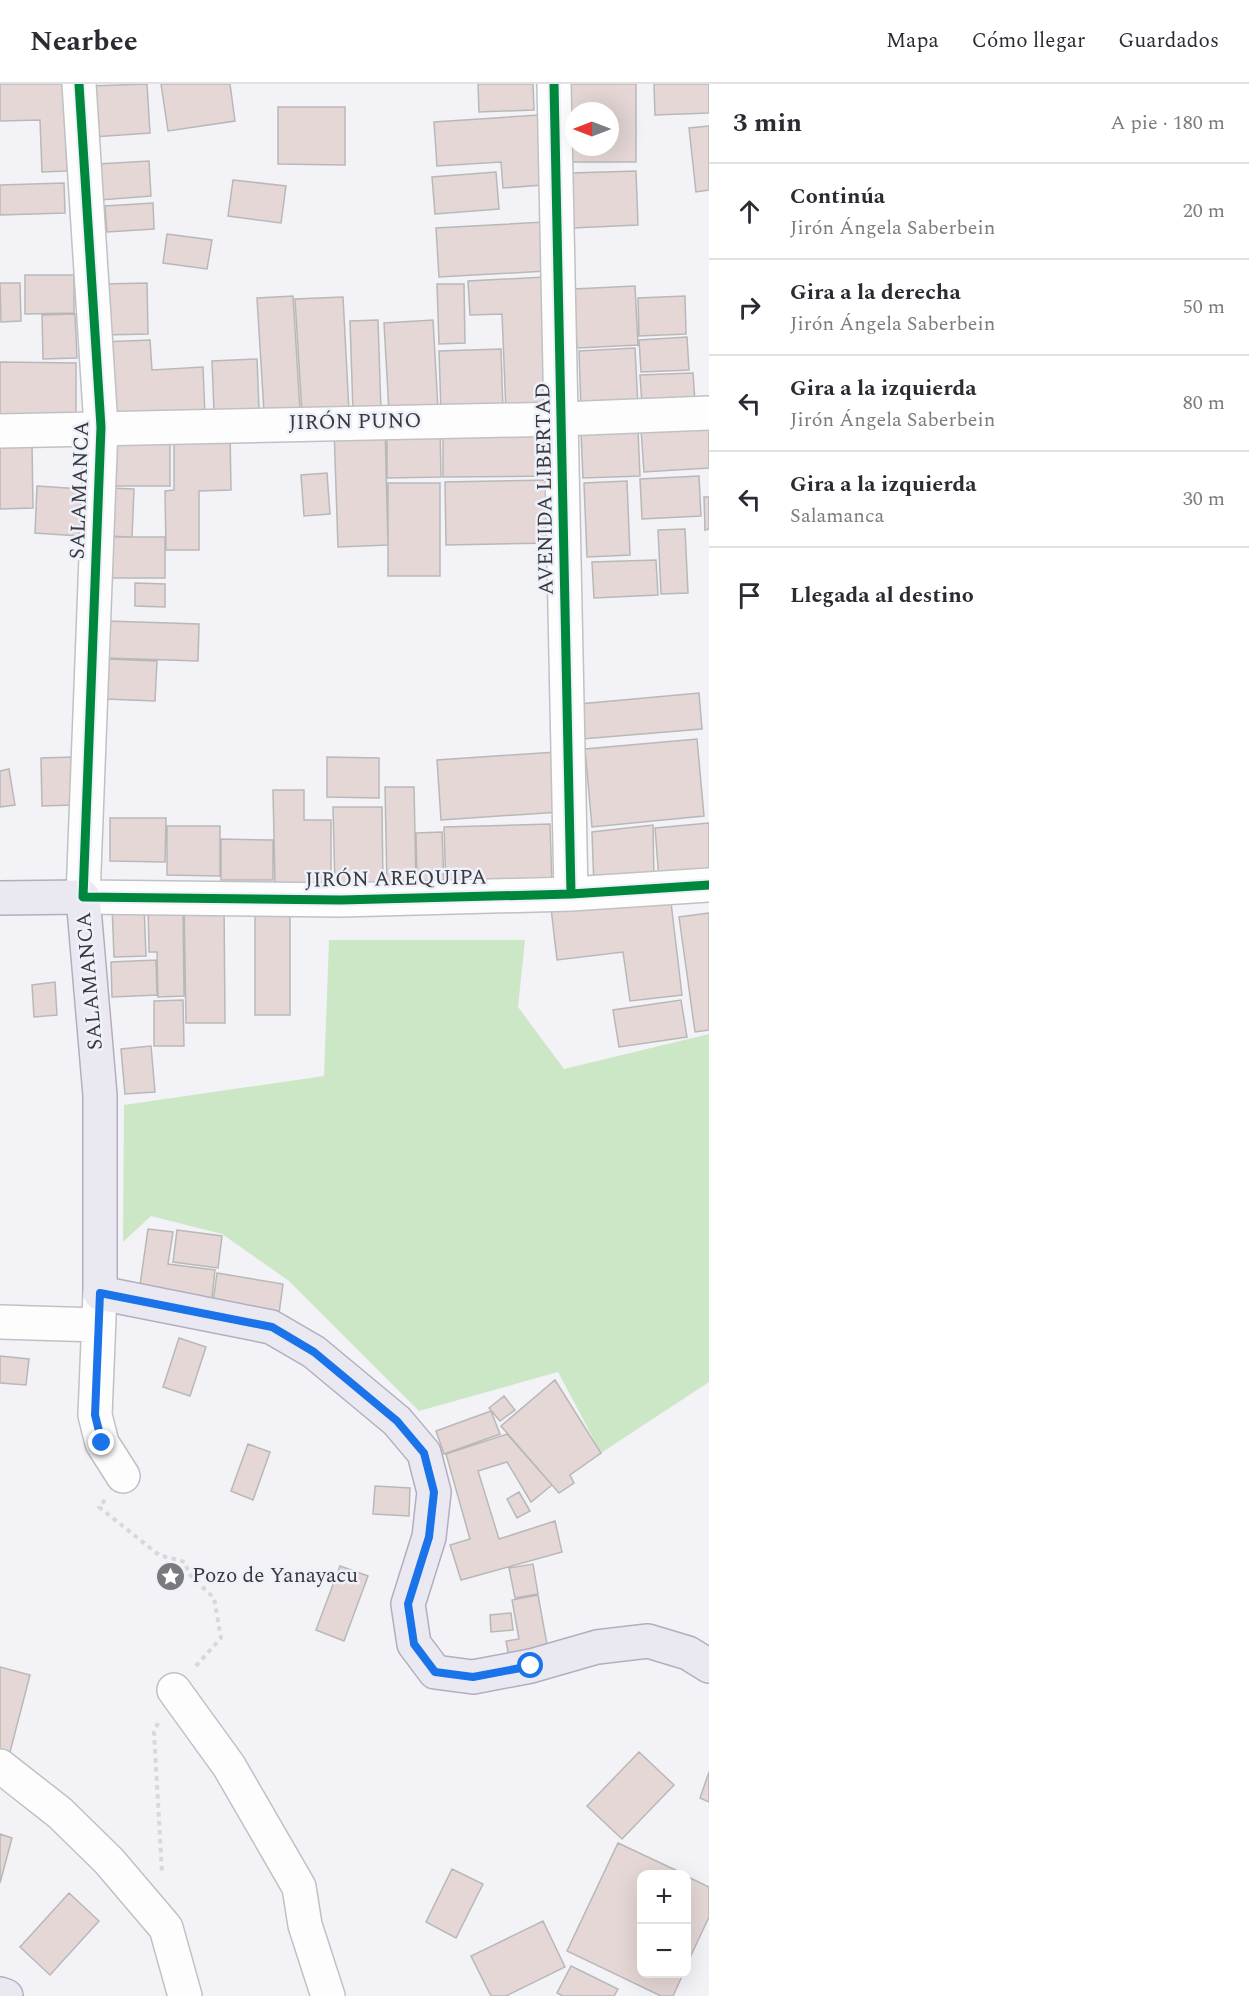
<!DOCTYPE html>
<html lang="es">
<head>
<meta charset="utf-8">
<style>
  :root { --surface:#fff; --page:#f2f2f3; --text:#2b2b33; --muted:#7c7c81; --line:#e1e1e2 }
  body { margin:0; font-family:Spectral,serif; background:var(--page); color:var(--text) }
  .controls { position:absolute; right:18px; bottom:18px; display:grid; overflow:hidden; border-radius:12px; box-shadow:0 6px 24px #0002 }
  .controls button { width:54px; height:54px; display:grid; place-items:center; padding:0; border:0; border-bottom:2px solid var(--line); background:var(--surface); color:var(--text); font:30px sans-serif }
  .compass { position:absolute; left:565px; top:18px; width:54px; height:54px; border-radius:50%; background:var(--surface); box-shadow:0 6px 24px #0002; rotate:270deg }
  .stop { position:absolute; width:18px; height:18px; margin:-14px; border:4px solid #1a73e8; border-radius:50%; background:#fff }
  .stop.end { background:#1a73e8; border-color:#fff; box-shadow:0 2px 6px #0008 }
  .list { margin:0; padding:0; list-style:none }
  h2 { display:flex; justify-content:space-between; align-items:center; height:78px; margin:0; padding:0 24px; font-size:26px }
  h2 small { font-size:20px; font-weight:400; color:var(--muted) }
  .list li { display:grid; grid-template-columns:39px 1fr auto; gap:18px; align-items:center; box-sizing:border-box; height:96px; padding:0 24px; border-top:2px solid var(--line) }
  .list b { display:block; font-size:22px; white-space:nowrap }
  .list p { margin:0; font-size:20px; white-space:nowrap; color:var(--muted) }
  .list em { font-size:20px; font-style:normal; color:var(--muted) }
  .icon { flex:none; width:33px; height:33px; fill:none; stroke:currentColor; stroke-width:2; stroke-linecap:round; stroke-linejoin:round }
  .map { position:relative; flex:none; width:709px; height:1912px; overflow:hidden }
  header { display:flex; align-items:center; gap:36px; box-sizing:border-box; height:84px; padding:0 30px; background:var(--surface); border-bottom:2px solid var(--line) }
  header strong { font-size:28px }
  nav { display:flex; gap:33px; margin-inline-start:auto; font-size:21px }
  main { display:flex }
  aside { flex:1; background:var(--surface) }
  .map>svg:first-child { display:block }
</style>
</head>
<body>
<header>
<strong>Nearbee</strong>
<nav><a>Mapa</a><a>Cómo llegar</a><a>Guardados</a></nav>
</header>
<main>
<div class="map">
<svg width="709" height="1912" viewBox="0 0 709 1912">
  <rect width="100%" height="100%" fill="#f2f2f7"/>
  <path fill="#cce7c6" d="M 329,856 L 525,856 L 518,923 L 564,985 L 709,950 L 709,1298 L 601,1369 L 558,1288 L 419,1327 L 289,1197 L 222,1150 L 151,1132 L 123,1158 L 124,1021 L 324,992 Z"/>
  <path fill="#e4d7d5" stroke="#b9b8b9" stroke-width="1.5" fill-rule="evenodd" d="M 0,0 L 64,0 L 67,87 L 42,88 L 40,36 L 0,37 Z
    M 147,0 L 150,49 L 93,53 L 90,2 Z
    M 161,0 L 230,0 L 235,37 L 168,47 Z
    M 478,0 L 533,0 L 534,26 L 479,28 Z
    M 569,0 L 636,0 L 636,78 L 568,78 ZM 574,27 L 610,27 L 610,63 L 574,63 Z
    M 654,0 L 709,0 L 709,29 L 655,31 Z
    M 278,23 L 345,23 L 345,81 L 278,80 Z
    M 539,31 L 543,101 L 503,104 L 501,78 L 437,82 L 434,38 Z
    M 709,42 L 709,106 L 696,108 L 689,44 Z
    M 149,77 L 151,112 L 100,116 L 98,80 Z
    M 636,87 L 638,141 L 572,144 L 570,89 Z
    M 496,88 L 499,125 L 435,130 L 432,93 Z
    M 233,96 L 286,102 L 281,139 L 228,132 Z
    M 64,99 L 65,129 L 0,131 L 0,101 Z
    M 153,119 L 154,145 L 107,148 L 105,122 Z
    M 544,138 L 546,187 L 439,193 L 436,144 Z
    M 167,150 L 212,156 L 207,185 L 163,179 Z
    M 25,191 L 74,191 L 74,229 L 25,230 Z
    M 544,193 L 549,326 L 506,328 L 502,230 L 470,231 L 468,197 Z
    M 0,199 L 20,199 L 21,237 L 1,238 Z
    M 147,199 L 148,250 L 103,251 L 102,200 Z
    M 437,200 L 464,200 L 465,259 L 439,260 Z
    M 635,202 L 638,261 L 577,264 L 574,205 Z
    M 293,212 L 300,326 L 264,328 L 257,214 Z
    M 685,212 L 686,250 L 639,252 L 638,214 Z
    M 343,213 L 349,327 L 302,329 L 295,215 Z
    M 75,230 L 77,274 L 43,275 L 42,231 Z
    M 378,236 L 381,327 L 353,328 L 350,237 Z
    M 433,236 L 438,325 L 389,328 L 384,239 Z
    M 687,253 L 689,286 L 641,288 L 639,256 Z
    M 150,256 L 152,286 L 203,283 L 205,333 L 105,338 L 101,258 Z
    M 635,264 L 638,323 L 581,326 L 579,267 Z
    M 501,265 L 503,326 L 441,328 L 439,267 Z
    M 257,275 L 259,326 L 214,328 L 212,277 Z
    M 0,278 L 76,279 L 76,341 L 0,340 Z
    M 693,289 L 695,318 L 642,321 L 640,291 Z
    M 387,340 L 440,340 L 441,393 L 387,394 Z
    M 552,342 L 553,392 L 443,393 L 443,343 Z
    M 709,342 L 709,384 L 644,388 L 641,345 Z
    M 385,343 L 388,461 L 338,463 L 334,344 Z
    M 638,346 L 640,392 L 583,394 L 581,348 Z
    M 230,349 L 231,406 L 199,407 L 199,466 L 166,466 L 165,407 L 174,406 L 174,350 Z
    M 107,351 L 170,351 L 170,402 L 107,402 Z
    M 32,361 L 33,424 L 0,425 L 0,362 Z
    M 327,389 L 330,430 L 304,432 L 301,391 Z
    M 699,392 L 701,432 L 642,435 L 640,395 Z
    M 550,396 L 551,459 L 446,461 L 445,398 Z
    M 627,397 L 630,471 L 587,473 L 584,399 Z
    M 388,399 L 440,399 L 440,492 L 388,492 Z
    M 37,402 L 82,405 L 79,452 L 35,449 Z
    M 109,404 L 134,405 L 132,453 L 108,452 Z
    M 704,413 L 709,413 L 709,445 L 705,446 Z
    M 685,445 L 688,509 L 661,510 L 658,446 Z
    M 106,453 L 165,453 L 165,494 L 106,494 Z
    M 656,476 L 658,511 L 594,514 L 592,478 Z
    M 135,499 L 165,500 L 165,523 L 135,522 Z
    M 107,537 L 199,540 L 198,577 L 105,574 Z
    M 107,575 L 157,577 L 155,617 L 106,615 Z
    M 699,609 L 702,645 L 582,655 L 579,620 Z
    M 697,655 L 704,732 L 592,743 L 585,665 Z
    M 556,668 L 560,728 L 441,736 L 437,676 Z
    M 73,673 L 73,721 L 42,722 L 41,674 Z
    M 327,673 L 379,674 L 379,714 L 327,713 Z
    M 9,685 L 15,721 L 0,723 L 0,687 Z
    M 385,703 L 414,703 L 416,801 L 387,801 Z
    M 273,706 L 304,706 L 304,736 L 331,736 L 331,800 L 275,801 Z
    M 333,723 L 382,723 L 383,802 L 335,803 Z
    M 110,734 L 166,734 L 165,778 L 110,777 Z
    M 709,739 L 709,791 L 659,796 L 655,744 Z
    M 550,740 L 552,801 L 446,804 L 444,743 Z
    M 653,741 L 654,797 L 594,803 L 592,748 Z
    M 167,742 L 220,742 L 220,792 L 167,791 Z
    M 442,748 L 444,799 L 417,800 L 416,749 Z
    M 221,755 L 273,756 L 273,796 L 221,796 Z
    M 670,810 L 682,911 L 630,917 L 623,868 L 557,876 L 551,824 Z
    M 224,816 L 225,939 L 186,939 L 184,817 Z
    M 255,818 L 290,818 L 290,931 L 255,931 Z
    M 144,820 L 146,872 L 114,873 L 112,821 Z
    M 148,820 L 183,820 L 184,912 L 158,913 L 157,868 L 149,868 Z
    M 709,829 L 709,946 L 695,948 L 679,833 Z
    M 156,876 L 157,911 L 112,913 L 111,878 Z
    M 55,898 L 57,931 L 34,933 L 32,901 Z
    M 183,916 L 184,962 L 154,962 L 154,917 Z
    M 681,916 L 687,953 L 619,963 L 613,926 Z
    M 151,962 L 155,1008 L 125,1010 L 121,965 Z
    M 148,1145 L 173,1148 L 168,1180 L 215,1186 L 211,1222 L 166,1216 L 167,1205 L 140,1201 Z
    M 177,1146 L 222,1152 L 218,1184 L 173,1178 Z
    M 217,1189 L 283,1200 L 278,1237 L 212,1226 Z
    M 179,1254 L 206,1263 L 190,1312 L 163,1303 Z
    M 0,1272 L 29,1275 L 26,1301 L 0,1299 Z
    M 555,1296 L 601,1369 L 570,1391 L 574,1399 L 559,1409 L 501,1342 Z
    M 504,1312 L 515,1326 L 500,1337 L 489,1324 Z
    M 491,1327 L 500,1350 L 444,1370 L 436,1347 Z
    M 507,1350 L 552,1401 L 531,1418 L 507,1378 L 478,1387 L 499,1455 L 555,1437 L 562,1468 L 461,1496 L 450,1461 L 470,1455 L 446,1370 Z
    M 248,1360 L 270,1368 L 253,1416 L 231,1407 Z
    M 375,1402 L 410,1404 L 409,1432 L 373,1430 Z
    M 519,1408 L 530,1427 L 517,1434 L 507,1415 Z
    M 533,1480 L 538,1510 L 515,1514 L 509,1484 Z
    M 340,1482 L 368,1492 L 344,1557 L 316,1546 Z
    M 538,1511 L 548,1566 L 509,1573 L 506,1557 L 519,1555 L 512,1516 Z
    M 511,1529 L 513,1546 L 491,1548 L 490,1531 Z
    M 0,1583 L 30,1591 L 10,1668 L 0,1665 Z
    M 639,1668 L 674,1701 L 622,1755 L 587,1722 Z
    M 709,1688 L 709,1718 L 700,1714 Z
    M 0,1750 L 12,1754 L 0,1799 Z
    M 618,1759 L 684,1790 L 642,1790 L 642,1890 L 683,1890 L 673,1912 L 661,1912 L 567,1867 Z
    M 452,1785 L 483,1800 L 456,1854 L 426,1838 Z
    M 686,1792 L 709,1803 L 709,1833 L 686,1882 Z
    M 69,1809 L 99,1837 L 50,1891 L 20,1863 Z
    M 543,1837 L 565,1883 L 506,1912 L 491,1912 L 471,1872 Z
    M 571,1882 L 618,1905 L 614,1912 L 563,1912 L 557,1909 Z"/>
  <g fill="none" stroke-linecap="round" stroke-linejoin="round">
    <defs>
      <path id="minor" d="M 79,0 L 101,343 L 83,813 L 341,816 L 571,810 L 709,801
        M 554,0 L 571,810
        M 0,347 L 562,335 L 709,329
        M 100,1209 L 95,1331 L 102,1359 L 123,1392
        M 0,1238 L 98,1241
        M 174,1606 L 229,1682 L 299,1803 L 305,1841 L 328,1912
        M 0,1682 L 60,1729 L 109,1777 L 166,1844 L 185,1912"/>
      <path id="major" d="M 0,814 L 83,813 L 100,1011 L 100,1209 L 271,1243 L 314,1268 L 397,1337 L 424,1369 L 434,1408 L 429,1453 L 408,1520 L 414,1560 L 435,1588 L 473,1593 L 531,1582 L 597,1563 L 648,1557 L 688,1569 L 709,1582
        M 0,1910 L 6,1912"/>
    </defs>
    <use href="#minor" stroke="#c0c1c5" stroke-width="36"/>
    <use href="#major" stroke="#b2aebf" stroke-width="36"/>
    <path stroke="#d7d8d9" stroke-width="4" stroke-dasharray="4.5 4.5" stroke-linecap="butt" d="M 105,1416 L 99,1423 L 159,1471 L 185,1478 L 189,1490 L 214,1514 L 221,1554 L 195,1583
      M 158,1639 L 154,1648 L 162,1789"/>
    <use href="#minor" stroke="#fdfdfe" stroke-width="33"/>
    <use href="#major" stroke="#eae9f1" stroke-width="33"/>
    <defs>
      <path id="cycleway" d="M 79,0 L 101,343 L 83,813 L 341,816 L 571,810 L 709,801
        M 554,0 L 571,810"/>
    </defs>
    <use href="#cycleway" stroke="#eff1fa" stroke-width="13"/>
    <use href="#cycleway" stroke="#00873e" stroke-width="9"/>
  </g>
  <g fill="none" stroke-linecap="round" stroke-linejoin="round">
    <path stroke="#1a73e8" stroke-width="8" d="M 102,1359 L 95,1331 L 100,1209 L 272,1243 L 314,1268 L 397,1337 L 424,1369 L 434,1408 L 429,1453 L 408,1520 L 414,1560 L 435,1588 L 473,1593 L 531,1582"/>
  </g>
  <defs>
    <symbol id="sight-disc" viewBox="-11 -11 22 22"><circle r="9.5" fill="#797a7d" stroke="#eff1fa"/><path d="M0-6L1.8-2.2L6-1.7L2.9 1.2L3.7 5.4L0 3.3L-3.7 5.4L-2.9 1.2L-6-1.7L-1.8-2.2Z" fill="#fff"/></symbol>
  </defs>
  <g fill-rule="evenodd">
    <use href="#sight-disc" x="154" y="1476" width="33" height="33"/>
  </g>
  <g text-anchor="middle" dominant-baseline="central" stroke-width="5" stroke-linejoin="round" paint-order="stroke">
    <g font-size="21" fill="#38393c" stroke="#eff1fa">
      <text transform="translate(355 338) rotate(-1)">JIRÓN PUNO</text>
      <text transform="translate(545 405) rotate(-91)">AVENIDA LIBERTAD</text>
      <text transform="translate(80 406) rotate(-88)">SALAMANCA</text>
      <text transform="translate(396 795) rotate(-1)">JIRÓN AREQUIPA</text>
      <text transform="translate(90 897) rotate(-95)">SALAMANCA</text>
    </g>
    <g font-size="21" fill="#38393c" stroke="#eff1fa" text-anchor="start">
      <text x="192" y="1492">Pozo de Yanayacu</text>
    </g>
  </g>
</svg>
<div class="controls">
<button>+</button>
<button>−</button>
</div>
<svg class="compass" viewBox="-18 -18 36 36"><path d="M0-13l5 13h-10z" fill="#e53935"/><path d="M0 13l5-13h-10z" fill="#7c7c81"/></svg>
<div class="stop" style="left:531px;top:1582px"></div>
<div class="stop end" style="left:102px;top:1359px"></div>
</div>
<aside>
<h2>3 min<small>A pie · 180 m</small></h2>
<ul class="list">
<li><svg class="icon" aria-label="ahead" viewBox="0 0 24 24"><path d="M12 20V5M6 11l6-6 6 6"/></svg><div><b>Continúa</b><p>Jirón Ángela Saberbein</p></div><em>20 m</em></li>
<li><svg class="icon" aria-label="right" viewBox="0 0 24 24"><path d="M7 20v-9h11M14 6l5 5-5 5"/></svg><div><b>Gira a la derecha</b><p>Jirón Ángela Saberbein</p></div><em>50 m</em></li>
<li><svg class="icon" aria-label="left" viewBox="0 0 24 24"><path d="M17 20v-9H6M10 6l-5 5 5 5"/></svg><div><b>Gira a la izquierda</b><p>Jirón Ángela Saberbein</p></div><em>80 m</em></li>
<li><svg class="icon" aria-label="left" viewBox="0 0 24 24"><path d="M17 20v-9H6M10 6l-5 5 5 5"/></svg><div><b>Gira a la izquierda</b><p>Salamanca</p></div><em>30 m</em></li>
<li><svg class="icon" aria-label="arrive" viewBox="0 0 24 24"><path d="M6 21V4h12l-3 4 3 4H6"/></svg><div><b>Llegada al destino</b></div></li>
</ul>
</aside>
</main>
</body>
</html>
